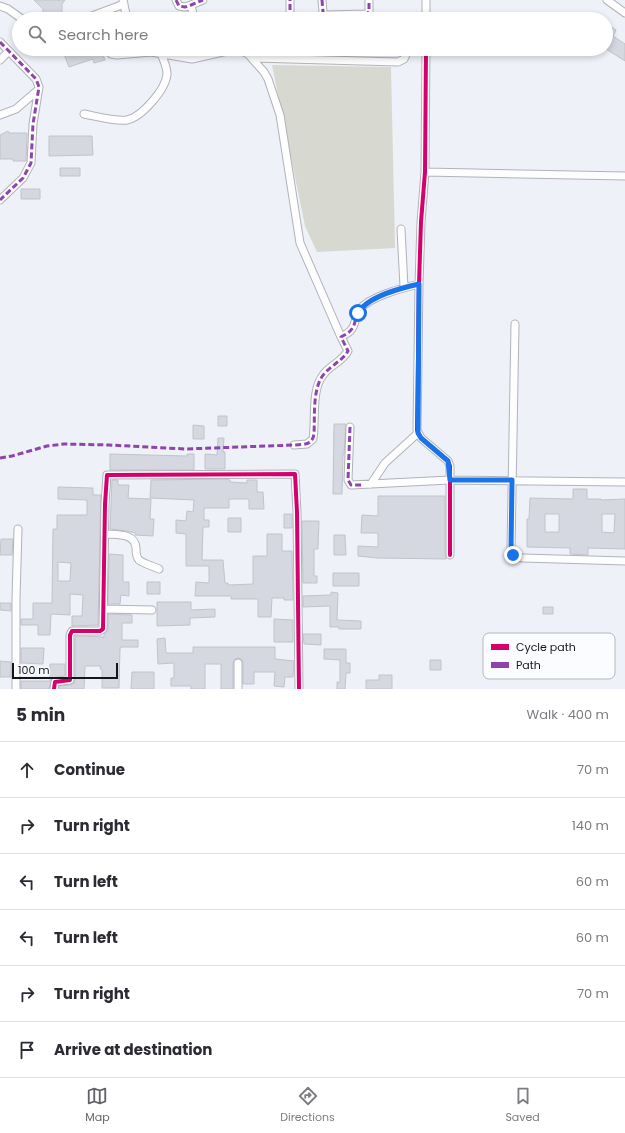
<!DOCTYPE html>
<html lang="en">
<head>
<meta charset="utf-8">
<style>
  :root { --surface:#fff; --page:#f2f2f3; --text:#2b2b33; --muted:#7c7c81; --line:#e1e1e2; --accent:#616268 }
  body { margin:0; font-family:Poppins,sans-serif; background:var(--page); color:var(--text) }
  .scale { position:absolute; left:12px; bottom:10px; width:106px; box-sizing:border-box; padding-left:4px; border:2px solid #15151a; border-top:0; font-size:11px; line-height:14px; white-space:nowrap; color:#15151a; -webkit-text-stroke:3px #fbfcff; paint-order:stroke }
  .stop { position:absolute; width:12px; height:12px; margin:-9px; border:3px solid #1a73e8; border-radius:50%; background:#fff }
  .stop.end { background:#1a73e8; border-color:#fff; box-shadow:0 1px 4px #0008 }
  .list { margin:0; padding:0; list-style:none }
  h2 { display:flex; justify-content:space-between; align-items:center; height:52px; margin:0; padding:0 16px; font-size:17px }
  h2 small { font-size:13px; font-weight:400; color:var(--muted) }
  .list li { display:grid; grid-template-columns:26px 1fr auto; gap:12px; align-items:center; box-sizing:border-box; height:56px; padding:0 16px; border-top:1px solid var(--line) }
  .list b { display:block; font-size:15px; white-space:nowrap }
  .list em { font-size:13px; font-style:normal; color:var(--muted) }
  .icon { flex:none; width:22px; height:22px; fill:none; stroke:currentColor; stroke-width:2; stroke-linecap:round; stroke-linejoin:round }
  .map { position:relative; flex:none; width:625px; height:689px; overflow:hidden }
  .search { position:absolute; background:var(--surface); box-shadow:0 2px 6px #0003; left:12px; right:12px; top:12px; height:44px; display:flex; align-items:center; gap:10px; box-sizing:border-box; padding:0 14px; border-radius:22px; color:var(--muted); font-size:15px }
  .sheet { height:388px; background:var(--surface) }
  nav { display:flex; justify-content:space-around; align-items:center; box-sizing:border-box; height:56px; border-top:1px solid var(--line); background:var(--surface); font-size:11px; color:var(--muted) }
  nav a { display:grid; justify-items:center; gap:2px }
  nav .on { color:var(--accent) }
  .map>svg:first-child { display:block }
</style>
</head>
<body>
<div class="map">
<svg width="625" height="689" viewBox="0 0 625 689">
  <rect width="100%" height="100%" fill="#eff1f9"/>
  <path fill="#d7d9d0" d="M 272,65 L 391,67 L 395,248 L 317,252 L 305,226 Z"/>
  <path fill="#d5d7e1" stroke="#c2c4ca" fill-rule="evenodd" d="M 34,0 L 65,0 L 62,4 L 62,17 L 51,16 L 43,17 L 43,9 Z
    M 606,24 L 616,30 L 613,36 L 625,44 L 625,61 L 606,49 Z
    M 62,49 L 99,49 L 101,50 L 105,60 L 94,63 L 93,59 L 69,67 Z
    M 8,131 L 9,133 L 27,133 L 26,161 L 13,161 L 13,159 L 0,159 L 0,135 Z
    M 49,136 L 92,136 L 93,155 L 49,156 Z
    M 60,168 L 80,168 L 80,176 L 60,176 Z
    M 21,189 L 40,189 L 40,199 L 21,199 Z
    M 218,416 L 227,416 L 227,426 L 218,426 Z
    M 334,424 L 346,424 L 344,454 L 343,454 L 342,494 L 333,494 Z
    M 193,425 L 204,426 L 204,439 L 193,439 Z
    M 218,438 L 224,438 L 223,452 L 225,452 L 225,469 L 205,469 L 205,454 L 217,455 Z
    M 110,454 L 187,456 L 187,454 L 194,454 L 194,470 L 110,470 Z
    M 225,479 L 230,480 L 230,482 L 247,483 L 247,480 L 257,480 L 257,492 L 263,492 L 264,509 L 249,509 L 249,500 L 248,499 L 229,499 L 229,508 L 204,508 L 204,520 L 209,520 L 209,527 L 203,527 L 202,560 L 223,560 L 225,583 L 228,583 L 228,585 L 253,584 L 253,556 L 267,556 L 267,534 L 282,534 L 282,551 L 292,551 L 293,600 L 284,600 L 284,598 L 272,598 L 271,617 L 258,617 L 258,599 L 231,599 L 231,596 L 195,596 L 196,582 L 209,583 L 209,566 L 186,566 L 186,534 L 176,533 L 176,520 L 186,521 L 187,511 L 193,512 L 194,500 L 150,498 L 151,480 Z
    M 112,480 L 118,480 L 118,485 L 129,485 L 128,498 L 151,499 L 150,519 L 154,519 L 153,536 L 135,535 L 136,533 L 126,531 L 110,529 Z
    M 58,487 L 93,488 L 93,495 L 101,495 L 98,625 L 72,626 L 72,616 L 82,616 L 83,595 L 70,594 L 70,615 L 51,614 L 50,635 L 38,635 L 38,625 L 21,625 L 21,619 L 33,619 L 33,603 L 52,603 L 53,529 L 57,529 L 57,515 L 87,515 L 87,500 L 58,499 ZM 58,562 L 71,563 L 70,581 L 58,581 Z
    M 573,489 L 587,489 L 587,499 L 601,499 L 601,500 L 625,499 L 625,549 L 588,548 L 588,555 L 570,554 L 570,548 L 527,547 L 527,519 L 529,519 L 530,498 L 573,499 ZM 545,514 L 559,514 L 559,532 L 545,532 ZM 602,514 L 615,514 L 614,533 L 602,532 Z
    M 378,496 L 445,496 L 445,555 L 446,559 L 377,558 L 358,556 L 358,546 L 378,547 L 378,533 L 361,533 L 362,515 L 378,516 Z
    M 284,514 L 292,514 L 292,528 L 284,528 Z
    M 228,518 L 241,518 L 241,532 L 228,532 Z
    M 302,521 L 319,521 L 318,549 L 314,549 L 314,576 L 317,576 L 317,583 L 303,583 Z
    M 334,535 L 345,535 L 346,555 L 334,555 Z
    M 1,539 L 13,539 L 12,555 L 0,555 Z
    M 109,554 L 123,555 L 123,582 L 129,582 L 129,596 L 121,595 L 120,604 L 108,604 Z
    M 333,573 L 359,573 L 359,586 L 333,586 Z
    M 147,582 L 160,582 L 160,594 L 147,594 Z
    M 331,592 L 338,593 L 337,620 L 361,621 L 361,629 L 339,629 L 339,627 L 330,627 L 330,606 L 303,607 L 303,596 L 331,595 Z
    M 157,602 L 191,602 L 191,610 L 215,609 L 215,617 L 190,618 L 190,625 L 157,626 Z
    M 0,603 L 11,603 L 11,611 L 0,610 Z
    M 543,607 L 553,607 L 553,614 L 543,614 Z
    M 108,614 L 132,615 L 132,623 L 122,623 L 122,640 L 138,640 L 138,647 L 121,647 L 121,648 L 120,648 L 119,688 L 102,688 L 102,669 L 100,669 L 101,666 L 85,666 L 84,689 L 59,689 L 59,686 L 71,685 L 75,682 L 75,636 L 104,637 L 104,635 L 108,629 Z
    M 274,619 L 293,620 L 293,642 L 274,642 Z
    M 303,634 L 321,634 L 321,645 L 304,644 Z
    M 165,638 L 166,653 L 193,653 L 193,647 L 275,647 L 275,659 L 294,661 L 293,677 L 285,677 L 284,687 L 274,686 L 275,672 L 254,672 L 254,684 L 243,684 L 243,663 L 241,659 L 238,658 L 235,659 L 233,663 L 233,689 L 221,689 L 221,664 L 205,664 L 205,689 L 191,689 L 191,686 L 171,686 L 171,678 L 174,678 L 174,663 L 158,664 L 157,639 Z
    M 21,648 L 44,648 L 43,664 L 21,663 Z
    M 324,649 L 346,649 L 346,663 L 350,663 L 350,673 L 346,673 L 345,689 L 337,689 L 337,682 L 340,682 L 340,660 L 324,659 Z
    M 430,660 L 441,660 L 441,670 L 430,670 Z
    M 0,661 L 11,662 L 11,677 L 0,677 Z
    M 50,664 L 65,664 L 65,676 L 52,678 L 49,689 L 21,689 L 21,681 L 50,681 Z
    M 132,672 L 154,672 L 154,689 L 131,689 Z
    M 379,675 L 392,675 L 392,689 L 366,689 L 366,680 L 379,680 Z"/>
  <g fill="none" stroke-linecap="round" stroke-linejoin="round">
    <defs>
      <path id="minor" d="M 123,0 L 127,19
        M 176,0 L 179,6 L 185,7 L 191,5 L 203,0
        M 322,0 L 323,12 L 324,14 L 327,15 L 366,14 L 369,12 L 369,0
        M 607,0 L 625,13
        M 191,5 L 194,19
        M 0,6 L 8,9 L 22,19
        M 84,19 L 124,4
        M 290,19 L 290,0
        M 426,19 L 426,0
        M 0,42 L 36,79 L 39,87 L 33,124 L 31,163 L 23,178 L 0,200
        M 108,49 L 111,54 L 117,55 L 151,52 L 192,59 L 236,49
        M 238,49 L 248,54 L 264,72 L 268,79 L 280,115 L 300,243 L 341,337
        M 426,49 L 425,172 L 421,222 L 419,284 L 417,430 L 421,438 L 448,461 L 450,466 L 450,555
        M 252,58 L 398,62 L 404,59 L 408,50
        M 0,60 L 9,51
        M 84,114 C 95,116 117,122 127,120 C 142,117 166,89 167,74 C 167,66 163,60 161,53
        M 0,115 L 16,109 L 38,90
        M 425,172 L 625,176
        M 401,229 L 404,287
        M 515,324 L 511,549 C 513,555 516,558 523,558 L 625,561
        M 350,427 L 348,480 L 351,485 L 450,480 L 625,482
        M 294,445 L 307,444 L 313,439 C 316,420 311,390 323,375 C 330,365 342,362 348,351 L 341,337 C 344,335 349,333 351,330 C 356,325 355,316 359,310 C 370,296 403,288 419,284
        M 371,484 L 385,463 L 418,433
        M 106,534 C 117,535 135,533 136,548 C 136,552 136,557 139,560 C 144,564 153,566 159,569
        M 104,609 L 152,610
        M 238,663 L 238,689
        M 16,689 L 16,599 L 18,529
        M 54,689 L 55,682 L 70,680 L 70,635 L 72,631 L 100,631 L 103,629 L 105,504 L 107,475 L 295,474 L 297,512 L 299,689"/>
    </defs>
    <use href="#minor" stroke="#b1b3b9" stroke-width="9"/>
    <use href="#minor" stroke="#fdfdfe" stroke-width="7"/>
    <path stroke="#8e44ad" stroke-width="3" stroke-dasharray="6 3" stroke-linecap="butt" d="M 176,0 L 179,6 L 185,7 L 191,5 L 203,0
      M 322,0 L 323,12 L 324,14 L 327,15 L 366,14 L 369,12 L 369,0
      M 290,19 L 290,0
      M 0,42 L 36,79 L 39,87 L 33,124 L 31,163 L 23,178 L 0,200
      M 350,427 L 348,480 L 351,485 L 362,485
      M 0,458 L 12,456 L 47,446 L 64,444 L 109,445 L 186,449 L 294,445 C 304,444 312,446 314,434 C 315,416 312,386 325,373 C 333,364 342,361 348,351 L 341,337 C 344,335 349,333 351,330 C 356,325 355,316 359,310 C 370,296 403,288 419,284"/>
    <defs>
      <path id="cycleway" d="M 426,49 L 425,172 L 421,222 L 419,284 L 417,430 L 421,438 L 448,461 L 450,466 L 450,555
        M 54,689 L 55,682 L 70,680 L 70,635 L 72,631 L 100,631 L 103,629 L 105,504 L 107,475 L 295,474 L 297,512 L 299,689"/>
    </defs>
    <use href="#cycleway" stroke="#fbfcff" stroke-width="6"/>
    <use href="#cycleway" stroke="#d6006c" stroke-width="4"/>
  </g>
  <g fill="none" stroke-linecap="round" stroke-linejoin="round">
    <path stroke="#1a73e8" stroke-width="5" d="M 358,313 C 368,296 401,288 419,284 L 418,433 L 421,438 L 448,461 L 450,480 L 512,480 L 511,549 L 513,555"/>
  </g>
  <rect x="483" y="633" width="132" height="46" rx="6" fill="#fbfcff" stroke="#b6b7ba" stroke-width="1"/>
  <rect x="491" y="644" width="18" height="6" fill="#d6006c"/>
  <rect x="491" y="662" width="18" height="6" fill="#8e44ad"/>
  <g font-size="11" fill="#15151a">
    <text x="516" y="651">Cycle path</text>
    <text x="516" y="669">Path</text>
  </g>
</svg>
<div class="scale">100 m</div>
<div class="stop" style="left:358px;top:313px"></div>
<div class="stop end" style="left:513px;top:555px"></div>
<div class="search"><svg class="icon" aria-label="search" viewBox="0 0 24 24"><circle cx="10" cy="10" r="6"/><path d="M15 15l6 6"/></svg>Search here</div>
</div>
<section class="sheet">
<h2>5 min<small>Walk · 400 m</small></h2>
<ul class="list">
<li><svg class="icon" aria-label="ahead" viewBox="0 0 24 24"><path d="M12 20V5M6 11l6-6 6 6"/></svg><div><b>Continue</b></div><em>70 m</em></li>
<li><svg class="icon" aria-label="right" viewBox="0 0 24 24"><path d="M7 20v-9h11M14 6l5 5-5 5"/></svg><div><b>Turn right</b></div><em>140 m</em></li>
<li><svg class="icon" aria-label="left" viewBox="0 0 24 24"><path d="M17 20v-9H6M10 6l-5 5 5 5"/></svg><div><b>Turn left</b></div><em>60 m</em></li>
<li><svg class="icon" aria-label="left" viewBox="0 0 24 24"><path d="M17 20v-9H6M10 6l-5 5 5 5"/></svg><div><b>Turn left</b></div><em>60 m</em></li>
<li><svg class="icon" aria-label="right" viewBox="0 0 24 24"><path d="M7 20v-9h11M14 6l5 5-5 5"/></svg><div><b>Turn right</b></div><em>70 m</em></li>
<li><svg class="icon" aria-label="arrive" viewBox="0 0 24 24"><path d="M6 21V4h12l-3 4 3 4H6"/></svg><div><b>Arrive at destination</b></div></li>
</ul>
</section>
<nav>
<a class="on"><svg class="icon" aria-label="map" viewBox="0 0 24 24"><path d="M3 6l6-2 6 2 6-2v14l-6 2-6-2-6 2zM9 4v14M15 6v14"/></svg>Map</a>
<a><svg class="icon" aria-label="directions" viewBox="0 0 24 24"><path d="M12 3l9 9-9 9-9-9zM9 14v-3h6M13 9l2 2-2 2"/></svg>Directions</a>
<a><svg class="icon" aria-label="saved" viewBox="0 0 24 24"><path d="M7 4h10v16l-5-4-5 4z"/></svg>Saved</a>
</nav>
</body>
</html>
